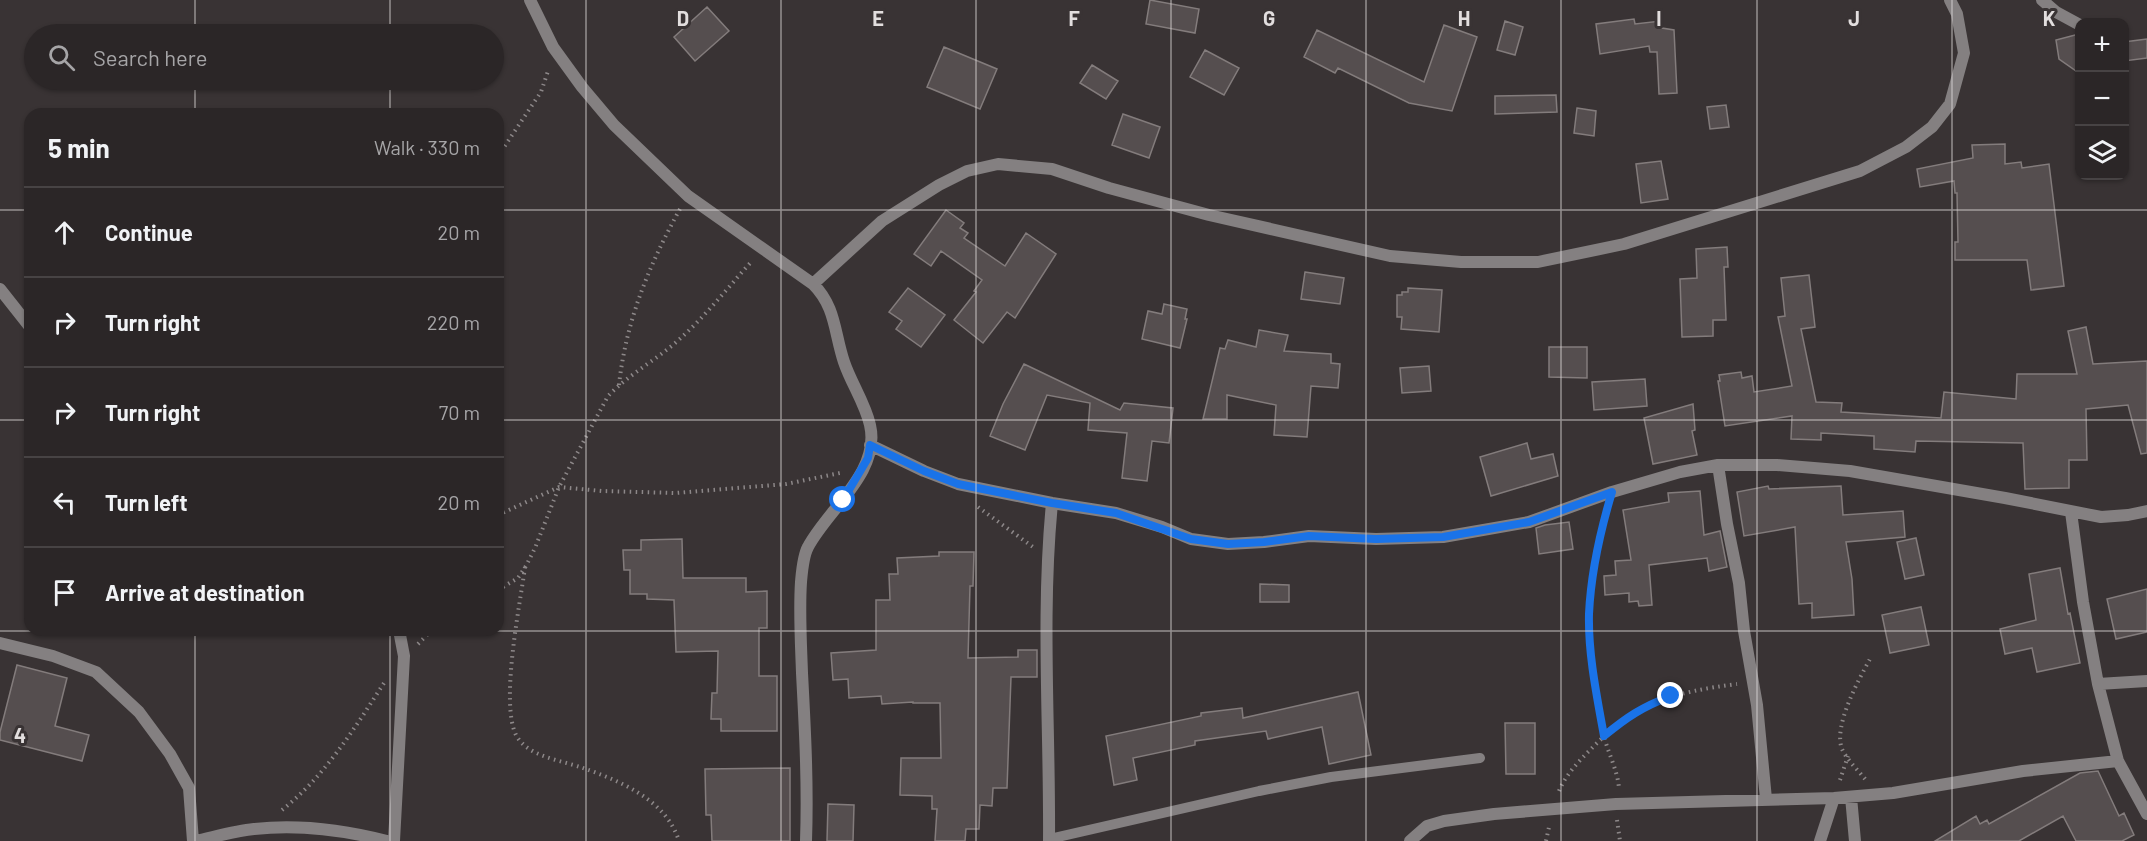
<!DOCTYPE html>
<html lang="en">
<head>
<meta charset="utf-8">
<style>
  :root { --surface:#2b2627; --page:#332e2f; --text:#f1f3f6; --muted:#a6a5a7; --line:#474344 }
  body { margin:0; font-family:Barlow,sans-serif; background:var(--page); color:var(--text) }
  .controls { position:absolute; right:18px; top:18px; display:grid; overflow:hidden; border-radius:12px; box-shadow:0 2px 4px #0004 }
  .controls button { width:54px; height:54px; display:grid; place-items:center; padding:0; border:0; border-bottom:2px solid var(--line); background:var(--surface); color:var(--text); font:30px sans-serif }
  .stop { position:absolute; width:18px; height:18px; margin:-14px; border:4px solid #1a73e8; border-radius:50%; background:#fff }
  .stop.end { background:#1a73e8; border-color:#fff; box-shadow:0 2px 6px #0008 }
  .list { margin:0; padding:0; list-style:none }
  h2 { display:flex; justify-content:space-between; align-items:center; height:78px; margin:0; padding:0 24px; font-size:26px }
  h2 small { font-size:20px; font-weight:400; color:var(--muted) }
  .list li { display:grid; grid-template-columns:39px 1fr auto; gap:18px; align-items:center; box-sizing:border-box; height:90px; padding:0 24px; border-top:2px solid var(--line) }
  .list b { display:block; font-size:22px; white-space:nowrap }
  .list em { font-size:20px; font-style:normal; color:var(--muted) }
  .icon { flex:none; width:33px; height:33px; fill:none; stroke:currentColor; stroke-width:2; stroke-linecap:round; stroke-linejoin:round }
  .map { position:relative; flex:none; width:2147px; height:841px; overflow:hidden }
  .search { position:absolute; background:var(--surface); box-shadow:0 2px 4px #0004; left:24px; top:24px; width:480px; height:66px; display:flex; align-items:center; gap:15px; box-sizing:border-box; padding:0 21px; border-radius:33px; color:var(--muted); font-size:22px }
  .panel { position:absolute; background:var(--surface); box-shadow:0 2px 4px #0004; left:24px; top:108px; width:480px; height:528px; border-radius:18px }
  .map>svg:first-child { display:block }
</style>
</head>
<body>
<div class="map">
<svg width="2147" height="841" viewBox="0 0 2147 841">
  <rect width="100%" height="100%" fill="#393334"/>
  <path fill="#554e4f" stroke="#837c7c" stroke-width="1.5" d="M 1150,0 L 1199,9 L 1195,33 L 1146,24 Z
    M 707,7 L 729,31 L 695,61 L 674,37 Z
    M 1634,19 L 1635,24 L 1661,21 L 1662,28 L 1674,30 L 1677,93 L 1659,94 L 1657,52 L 1650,52 L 1649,46 L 1600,54 L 1596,24 Z
    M 1505,21 L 1523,27 L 1515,55 L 1497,50 Z
    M 1444,25 L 1477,37 L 1452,111 L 1409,103 L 1338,68 L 1335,73 L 1304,57 L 1317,30 L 1424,82 Z
    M 2079,34 L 2079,73 L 2059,59 L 2056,40 Z
    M 2147,39 L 2147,58 L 2124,61 L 2124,42 Z
    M 944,47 L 997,69 L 980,109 L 927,87 Z
    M 1205,50 L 1239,68 L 1224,95 L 1190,77 Z
    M 1092,65 L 1118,81 L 1106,99 L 1080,83 Z
    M 1556,95 L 1557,112 L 1495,114 L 1495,96 Z
    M 1726,105 L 1729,127 L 1710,129 L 1707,107 Z
    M 1577,108 L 1596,111 L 1594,136 L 1574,133 Z
    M 1123,114 L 1160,127 L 1149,158 L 1112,145 Z
    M 2005,144 L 2005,164 L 2021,162 L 2022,168 L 2049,164 L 2064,286 L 2031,290 L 2027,260 L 1955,260 L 1955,242 L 1958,242 L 1957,193 L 1955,193 L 1954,181 L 1920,187 L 1917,169 L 1973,158 L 1972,145 Z
    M 1661,161 L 1668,199 L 1641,203 L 1636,164 Z
    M 946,210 L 964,223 L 960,228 L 968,233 L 964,238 L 1005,266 L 1026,233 L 1056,254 L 1015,318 L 1007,312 L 983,343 L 954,320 L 976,292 L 974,291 L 982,280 L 941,251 L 931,266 L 914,254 Z
    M 1727,247 L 1728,267 L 1724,267 L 1726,320 L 1713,320 L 1713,336 L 1682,337 L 1680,279 L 1697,278 L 1696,249 Z
    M 1305,272 L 1344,278 L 1340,304 L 1301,299 Z
    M 1809,275 L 1815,327 L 1801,329 L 1816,402 L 1842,403 L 1841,412 L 1941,418 L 1944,392 L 2016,399 L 2017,374 L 2077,374 L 2068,331 L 2086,327 L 2093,364 L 2147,361 L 2147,453 L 2141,454 L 2128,405 L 2086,409 L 2087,460 L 2069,460 L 2069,488 L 2025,489 L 2023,443 L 1916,441 L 1915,452 L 1874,449 L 1874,436 L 1821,433 L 1821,440 L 1791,439 L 1792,416 L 1725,426 L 1718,381 L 1720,381 L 1719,375 L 1741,372 L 1742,378 L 1752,376 L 1754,392 L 1792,386 L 1778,317 L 1785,316 L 1781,278 Z
    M 908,288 L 945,315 L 921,347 L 896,329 L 902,321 L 889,312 Z
    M 1408,288 L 1442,290 L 1439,332 L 1401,329 L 1402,317 L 1397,317 L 1397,295 L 1402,295 L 1402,292 L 1408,292 Z
    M 1164,304 L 1187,309 L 1185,319 L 1187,319 L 1180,348 L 1142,339 L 1148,311 L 1162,314 Z
    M 1259,330 L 1288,335 L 1284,351 L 1331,354 L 1331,363 L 1340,364 L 1338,388 L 1311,386 L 1307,437 L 1274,435 L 1276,405 L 1227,395 L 1227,419 L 1203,419 L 1220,348 L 1225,349 L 1228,340 L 1256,347 Z
    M 1549,347 L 1587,347 L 1587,378 L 1549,377 Z
    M 1024,364 L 1120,410 L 1124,403 L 1173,408 L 1169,443 L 1152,441 L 1147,481 L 1122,478 L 1127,433 L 1088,430 L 1090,403 L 1047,395 L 1025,450 L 990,436 L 1003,404 Z
    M 1429,366 L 1431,391 L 1402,393 L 1400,368 Z
    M 1645,379 L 1647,406 L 1594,410 L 1592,382 Z
    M 1693,404 L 1695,430 L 1692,431 L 1697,455 L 1653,464 L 1644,418 Z
    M 1527,443 L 1531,459 L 1553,454 L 1558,476 L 1491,496 L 1480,457 Z
    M 1768,486 L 1769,489 L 1841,486 L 1843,515 L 1903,511 L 1905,537 L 1846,542 L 1852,579 L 1854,615 L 1812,618 L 1812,603 L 1799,604 L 1795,527 L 1744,536 L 1737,492 Z
    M 1700,491 L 1704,535 L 1720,531 L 1727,567 L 1709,571 L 1707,558 L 1649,565 L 1652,605 L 1639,606 L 1638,601 L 1629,602 L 1629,593 L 1605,595 L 1604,576 L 1616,575 L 1615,561 L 1631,560 L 1623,510 L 1669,502 L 1668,493 Z
    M 1569,522 L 1573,549 L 1539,554 L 1536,528 L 1545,525 Z
    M 1916,538 L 1924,575 L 1905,579 L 1897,542 Z
    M 682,539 L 683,578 L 746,578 L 746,592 L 767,591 L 767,628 L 759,628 L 759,676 L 777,676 L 777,731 L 721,731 L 721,719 L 711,719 L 712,693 L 717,693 L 718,651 L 676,652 L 674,600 L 647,599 L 647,594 L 630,594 L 630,570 L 624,570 L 623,550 L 641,550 L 641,540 Z
    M 939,552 L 974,552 L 973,586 L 970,586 L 968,658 L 1018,657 L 1018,650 L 1037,650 L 1037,677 L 1011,677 L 1007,788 L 993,788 L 992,806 L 980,805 L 979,829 L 966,829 L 965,841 L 935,841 L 937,809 L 932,809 L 932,796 L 900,795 L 901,758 L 941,758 L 940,703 L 913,703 L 913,702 L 882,704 L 881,696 L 849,698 L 848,679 L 833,680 L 831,653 L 876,650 L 876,600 L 890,600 L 889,574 L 898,574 L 897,558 L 939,556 Z
    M 2060,568 L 2068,614 L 2070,613 L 2080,663 L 2037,672 L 2032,648 L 2005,654 L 2000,629 L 2036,620 L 2029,574 Z
    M 1260,584 L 1289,585 L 1289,602 L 1260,602 Z
    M 2147,589 L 2147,632 L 2116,639 L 2107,599 Z
    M 1921,607 L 1929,645 L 1890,653 L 1882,615 Z
    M 17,665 L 67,678 L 55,726 L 89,735 L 82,761 L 0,740 L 0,732 Z
    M 1358,692 L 1371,755 L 1329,764 L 1322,727 L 1268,739 L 1266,731 L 1195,741 L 1195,745 L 1133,758 L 1137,780 L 1114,785 L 1106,736 L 1201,716 L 1201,713 L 1242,708 L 1243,718 Z
    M 1505,723 L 1535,723 L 1535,774 L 1506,774 Z
    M 790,768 L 790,841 L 712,841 L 711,815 L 706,815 L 705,769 Z
    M 2098,771 L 2119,816 L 2124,813 L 2134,835 L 2122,841 L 2076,841 L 2063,816 L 2019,841 L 1935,841 L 1976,816 L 1980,824 L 1987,820 L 1989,824 L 2080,773 Z
    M 828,804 L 854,805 L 853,841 L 827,841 Z"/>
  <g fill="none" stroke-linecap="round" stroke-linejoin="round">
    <path stroke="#8d8889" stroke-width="4" stroke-dasharray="1.5 4.5" stroke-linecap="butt" d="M 498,156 L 541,92 L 548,71
      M 619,385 C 626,321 649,265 680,209
      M 978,507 L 1033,547
      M 1605,513 C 1584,585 1586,663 1604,736 C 1608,753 1618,771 1619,789
      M 498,515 L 559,487 L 602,491 L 676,493 L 786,484 L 840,473
      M 525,567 C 520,605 500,702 516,735 C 527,756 559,760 580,767 C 618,780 666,799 679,841
      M 498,590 L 518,578 L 526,566 L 535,548 L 559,487 L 608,396 C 630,373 660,358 683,336 C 708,313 730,285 752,261
      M 418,644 L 432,630
      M 1865,779 C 1858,770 1847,760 1842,749 C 1833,726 1859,679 1870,659
      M 1840,780 L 1848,756
      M 1559,791 C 1566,774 1580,760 1593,747 C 1638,702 1675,692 1737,684
      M 282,810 C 325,776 354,729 384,683
      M 1617,820 L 1620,841
      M 1546,841 L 1549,827"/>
    <path stroke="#848081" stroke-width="10" d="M 1049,839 L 1259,791 L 1331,777 L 1480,758"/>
    <path stroke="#848081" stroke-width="12" d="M 530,0 L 553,47 L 582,87 L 614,125 L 688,196 L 813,284 C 836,307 834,332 844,362 C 851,383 865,403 870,425 C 881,472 828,509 808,547 C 803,556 802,571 801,582 C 799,612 801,643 802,673 C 805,729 808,785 806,841
      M 2042,0 L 2056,12 L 2080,25
      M 813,284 L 882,221 L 939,185 L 967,171 L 998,164 L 1052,169 L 1109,188 L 1209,215 L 1390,256 L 1461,262 L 1538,262 L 1624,244 L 1860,171 L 1906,147 L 1932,127 L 1950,104 L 1964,53 L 1957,14 L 1950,0
      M 0,289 L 30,327
      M 870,445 L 924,471 L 958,484 L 1052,503 L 1116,513 L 1162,527 L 1191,539 L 1228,544 L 1264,542 L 1309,536 L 1376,539 L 1443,537 L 1529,522 L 1612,492 L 1680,472 L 1718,465 L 1777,465 L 1850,471 L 2005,498 L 2101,517 L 2128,515 L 2147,511
      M 1718,465 L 1727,524 L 1739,583 L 1744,631 L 1757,705 L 1766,799
      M 2071,512 L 2083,602 L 2098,684 L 2118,761 L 2147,814
      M 0,643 L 53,656 L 96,672 L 139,712 L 170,754 L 189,788 L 193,841
      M 2098,684 L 2147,681
      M 1851,797 L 1855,841
      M 195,841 C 214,837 235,831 254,829 C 298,824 344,830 387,841
      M 394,841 L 404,656 L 399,630
      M 1049,841 C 1050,728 1041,616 1052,503
      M 1410,841 L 1427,826 L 1444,821 L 1494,814 L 1616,804 L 1834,798 L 1893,793 L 2023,771 L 2118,761
      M 1820,841 L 1834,798"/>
  </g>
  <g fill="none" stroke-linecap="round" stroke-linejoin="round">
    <path stroke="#1a73e8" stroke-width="8" d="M 843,500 L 868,458 L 870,445 L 924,471 L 958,484 L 1052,503 L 1116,513 L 1191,539 L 1228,544 L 1264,542 L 1309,536 L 1376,539 L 1443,537 L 1529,522 L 1612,492 C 1600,532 1591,571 1589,614 C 1588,654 1597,697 1604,736 C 1627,717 1642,707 1671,696"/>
  </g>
  <path fill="none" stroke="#e2dede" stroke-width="1.5" stroke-opacity="0.55" d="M 195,0 L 195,34M 390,0 L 390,34M 586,0 L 586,841M 781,0 L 781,841M 976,0 L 976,841M 1171,0 L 1171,841M 1366,0 L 1366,841M 1561,0 L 1561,841M 1757,0 L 1757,841M 1952,0 L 1952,841M 195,80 L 195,114M 390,80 L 390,114M 0,210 L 30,210M 498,210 L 2147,210M 0,420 L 30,420M 498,420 L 2147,420M 195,630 L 195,841M 390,630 L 390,841M 0,631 L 2147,631"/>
  <g font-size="20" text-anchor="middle" font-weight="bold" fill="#e2dede" stroke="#393334" stroke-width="6" stroke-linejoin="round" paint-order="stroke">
    <text x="683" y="26">D</text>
    <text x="878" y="26">E</text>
    <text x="1074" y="26">F</text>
    <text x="1269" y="26">G</text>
    <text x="1464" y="26">H</text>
    <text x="1659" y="26">I</text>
    <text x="1854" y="26">J</text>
    <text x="2049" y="26">K</text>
    <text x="20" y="743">4</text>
  </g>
</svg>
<div class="controls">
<button>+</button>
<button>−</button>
<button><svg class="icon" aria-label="layers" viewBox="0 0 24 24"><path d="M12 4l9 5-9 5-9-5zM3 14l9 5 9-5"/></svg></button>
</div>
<div class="stop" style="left:843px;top:500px"></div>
<div class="stop end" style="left:1671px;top:696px"></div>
<div class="search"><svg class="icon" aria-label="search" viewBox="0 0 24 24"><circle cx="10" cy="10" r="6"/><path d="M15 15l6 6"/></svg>Search here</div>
<section class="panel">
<h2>5 min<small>Walk · 330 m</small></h2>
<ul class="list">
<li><svg class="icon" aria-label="ahead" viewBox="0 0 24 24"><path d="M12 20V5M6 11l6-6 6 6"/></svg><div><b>Continue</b></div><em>20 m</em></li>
<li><svg class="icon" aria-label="right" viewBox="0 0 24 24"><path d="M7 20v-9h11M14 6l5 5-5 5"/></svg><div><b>Turn right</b></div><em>220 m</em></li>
<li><svg class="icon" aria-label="right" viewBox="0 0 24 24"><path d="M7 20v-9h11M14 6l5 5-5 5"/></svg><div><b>Turn right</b></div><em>70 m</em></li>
<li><svg class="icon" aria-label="left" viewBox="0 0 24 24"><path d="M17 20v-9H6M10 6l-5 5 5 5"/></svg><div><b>Turn left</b></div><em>20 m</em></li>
<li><svg class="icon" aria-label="arrive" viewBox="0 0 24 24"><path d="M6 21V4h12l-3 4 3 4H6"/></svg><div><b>Arrive at destination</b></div></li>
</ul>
</section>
</div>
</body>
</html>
